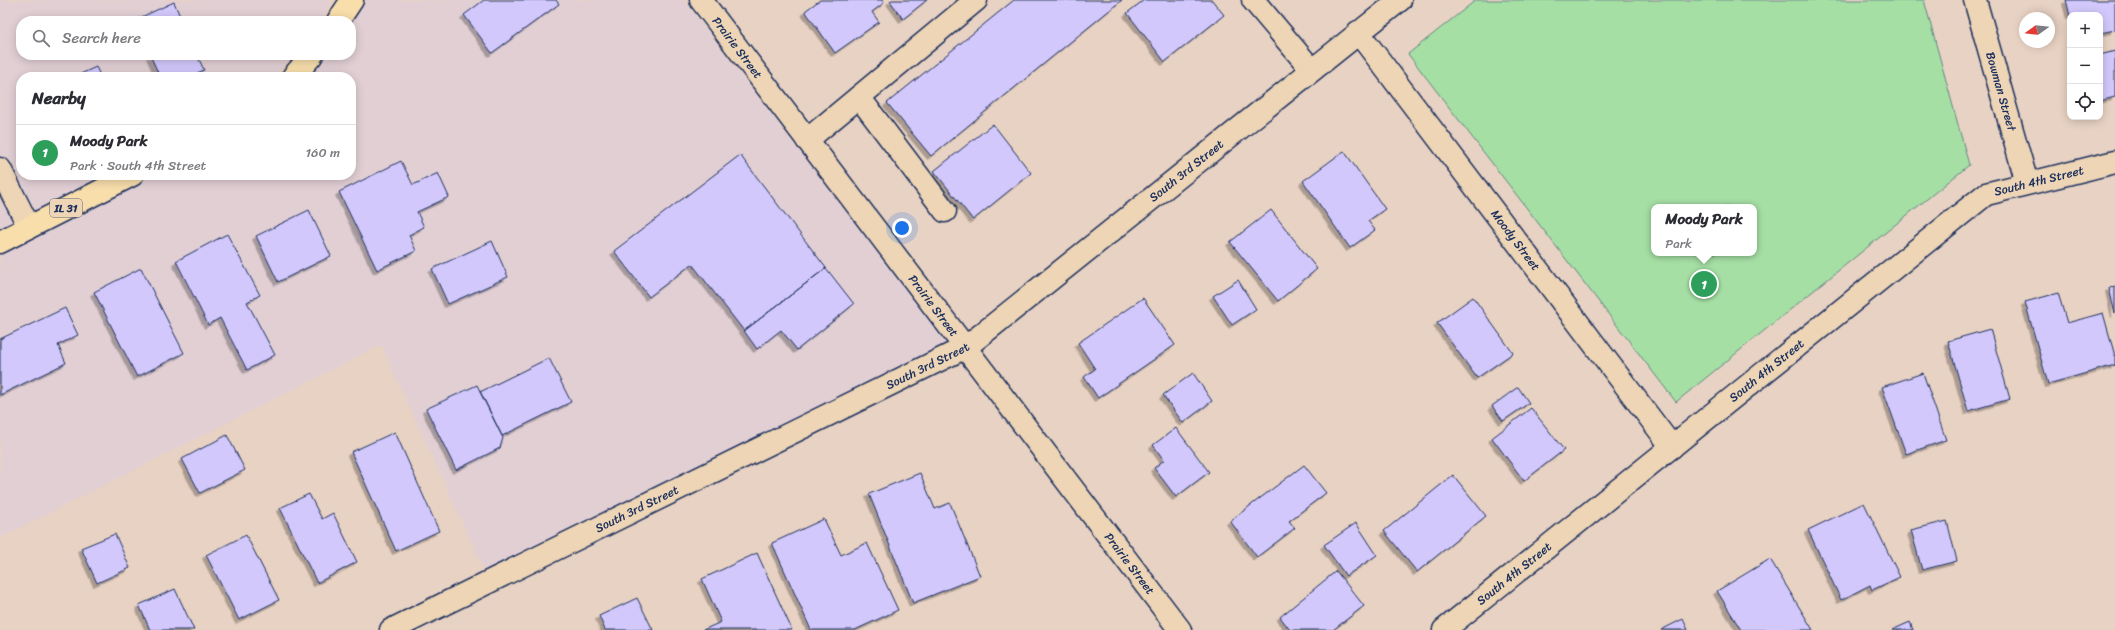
<!DOCTYPE html>
<html lang="en">
<head>
<meta charset="utf-8">
<style>
  :root { --surface:#fff; --page:#f2f2f3; --text:#2b2b33; --muted:#7c7c81; --line:#e1e1e2; --accent:#c8321e }
  body { margin:0; font-family:Sriracha,sans-serif; background:var(--page); color:var(--text) }
  .controls { position:absolute; right:12px; top:12px; display:grid; overflow:hidden; border-radius:8px; box-shadow:0 2px 10px #0003 }
  .controls button { width:36px; height:36px; display:grid; place-items:center; padding:0; border:0; border-bottom:1px solid var(--line); background:var(--surface); color:var(--text); font:20px sans-serif }
  .compass { position:absolute; left:2019px; top:12px; width:36px; height:36px; border-radius:50%; background:var(--surface); box-shadow:0 2px 10px #0003; rotate:255deg }
  .you { position:absolute; left:902px; top:228px; width:14px; height:14px; margin:-10px; border:3px solid #fff; border-radius:50%; background:#1a73e8; box-shadow:0 0 0 6px #1a73e833 }
  .badge { display:grid; place-items:center; width:26px; height:26px; border-radius:50%; background:var(--accent); color:#fff; font-size:13px; font-weight:700 }
  .pin { position:absolute; translate:-50% -50%; border:2px solid #fff; box-shadow:0 1px 4px #0006 }
  .popup { position:absolute; left:1651px; top:204px; width:106px; height:52px; box-sizing:border-box; display:grid; place-content:center; border-radius:8px; background:var(--surface); filter:drop-shadow(0 1px 3px #0005); font-size:13px; white-space:nowrap; color:var(--muted) }
  .popup b { font-size:15px; color:var(--text) }
  .popup::after { content:''; position:absolute; left:50%; top:100%; margin-left:-8px; border:8px solid transparent; border-top-color:var(--surface) }
  .list { margin:0; padding:0; list-style:none }
  h2 { display:flex; justify-content:space-between; align-items:center; height:52px; margin:0; padding:0 16px; font-size:17px }
  h2 small { font-size:13px; font-weight:400; color:var(--muted) }
  .list li { display:grid; grid-template-columns:26px 1fr auto; gap:12px; align-items:center; box-sizing:border-box; height:56px; padding:0 16px; border-top:1px solid var(--line) }
  .list b { display:block; font-size:15px; white-space:nowrap }
  .list p { margin:0; font-size:13px; white-space:nowrap; color:var(--muted) }
  .list em { font-size:13px; font-style:normal; color:var(--muted) }
  .icon { flex:none; width:22px; height:22px; fill:none; stroke:currentColor; stroke-width:2; stroke-linecap:round; stroke-linejoin:round }
  .map { position:relative; flex:none; width:2115px; height:630px; overflow:hidden }
  .search { position:absolute; background:var(--surface); box-shadow:0 2px 10px #0003; left:16px; top:16px; width:340px; height:44px; display:flex; align-items:center; gap:10px; box-sizing:border-box; padding:0 14px; border-radius:16px; color:var(--muted); font-size:15px }
  .panel { position:absolute; background:var(--surface); box-shadow:0 2px 10px #0003; left:16px; top:72px; width:340px; height:108px; border-radius:16px }
  .map>svg:first-child { display:block }
</style>
</head>
<body>
<div class="map">
<svg width="2115" height="630" viewBox="0 0 2115 630">
  <defs>
    <filter id="shadow"><feDropShadow dx="-3.5" dy="3.5" stdDeviation="0" flood-color="#0004"/></filter>
  </defs>
  <rect width="100%" height="100%" fill="#e8d2c3"/>
  <filter id="ink" filterUnits="userSpaceOnUse"><feTurbulence type="fractalNoise" baseFrequency=".025" numOctaves="2"/><feDisplacementMap in="SourceGraphic" scale="8" xChannelSelector="R" yChannelSelector="G"/><feConvolveMatrix kernelMatrix="1 2 1 2 8 2 1 2 1" color-interpolation-filters="sRGB"/></filter>
  <g filter="url(#ink)">
    <path fill="#e1cfd4" d="M 0,0 L 332,0 L 321,21 L 21,21 L 21,55 L 294,55 L 272,77 L 21,77 L 21,175 L 116,175 L 0,234 Z
      M 360,0 L 684,0 L 948,345 L 487,576 L 381,345 L 0,538 L 0,255 L 153,175 L 351,175 L 351,77 L 307,77 L 324,55 L 351,55 L 351,21 Z"/>
    <path fill="#a5dfa4" stroke="#608781" fill-rule="evenodd" d="M 1476,0 L 1924,0 L 1969,165 L 1676,402 L 1408,54 ZM 1654,207 L 1754,207 L 1754,253 L 1654,253 Z"/>
    <path fill="#d2c8fb" stroke="#1b2f5e" filter="url(#shadow)" d="M 484,0 L 556,0 L 559,4 L 492,53 L 464,15 Z
      M 820,0 L 882,0 L 884,3 L 872,12 L 879,22 L 835,53 L 805,11 Z
      M 892,0 L 927,0 L 903,19 L 890,1 Z
      M 1014,0 L 1122,0 L 931,156 L 887,103 Z
      M 1144,0 L 1212,0 L 1224,15 L 1165,62 L 1127,13 Z
      M 2066,0 L 2115,0 L 2115,30 L 2100,33 L 2100,15 L 2070,16 Z
      M 174,2 L 182,21 L 135,21 L 135,20 Z
      M 2115,51 L 2115,97 L 2100,101 L 2100,55 Z
      M 150,55 L 197,55 L 204,70 L 188,77 L 160,77 Z
      M 96,67 L 101,77 L 74,77 Z
      M 993,124 L 1031,173 L 973,220 L 934,171 Z
      M 1344,151 L 1385,209 L 1368,221 L 1375,230 L 1350,248 L 1303,181 Z
      M 740,155 L 826,268 L 744,331 L 692,264 L 649,297 L 614,251 Z
      M 401,161 L 413,185 L 438,173 L 449,197 L 417,212 L 424,227 L 409,235 L 416,251 L 377,270 L 339,192 Z
      M 309,210 L 331,256 L 278,282 L 256,236 Z
      M 1271,210 L 1317,269 L 1278,301 L 1230,242 Z
      M 227,234 L 260,295 L 247,302 L 275,355 L 247,370 L 220,318 L 208,325 L 176,261 Z
      M 492,241 L 508,277 L 448,304 L 432,269 Z
      M 141,268 L 184,353 L 137,377 L 94,292 Z
      M 826,268 L 854,304 L 797,350 L 781,330 L 757,349 L 744,331 Z
      M 1238,280 L 1256,309 L 1232,325 L 1213,296 Z
      M 2115,287 L 2115,314 L 2109,288 Z
      M 2058,293 L 2067,323 L 2103,313 L 2115,356 L 2115,365 L 2048,384 L 2025,302 Z
      M 1473,297 L 1513,353 L 1477,378 L 1437,323 Z
      M 1143,298 L 1175,345 L 1098,398 L 1084,377 L 1095,369 L 1078,343 Z
      M 65,308 L 78,335 L 58,345 L 66,363 L 0,395 L 0,339 Z
      M 1990,329 L 2010,399 L 1968,411 L 1948,341 Z
      M 549,358 L 571,402 L 502,436 L 480,392 Z
      M 1193,373 L 1212,401 L 1183,423 L 1163,395 Z
      M 1923,373 L 1946,440 L 1906,454 L 1882,387 Z
      M 477,385 L 503,438 L 500,448 L 456,470 L 426,409 Z
      M 1518,387 L 1529,403 L 1503,421 L 1492,406 Z
      M 1531,408 L 1564,450 L 1524,481 L 1492,438 Z
      M 1176,428 L 1209,472 L 1176,497 L 1154,468 L 1164,460 L 1153,445 Z
      M 395,432 L 439,531 L 396,551 L 351,452 Z
      M 227,435 L 245,470 L 200,493 L 182,459 Z
      M 1304,465 L 1326,493 L 1289,521 L 1295,528 L 1257,557 L 1230,521 Z
      M 920,473 L 935,509 L 950,503 L 980,576 L 913,603 L 869,494 Z
      M 1453,475 L 1486,516 L 1417,572 L 1384,531 Z
      M 309,494 L 322,519 L 333,513 L 357,562 L 317,583 L 280,508 Z
      M 1864,503 L 1900,577 L 1872,590 L 1870,585 L 1841,600 L 1808,530 Z
      M 824,519 L 841,555 L 867,543 L 898,610 L 855,630 L 811,630 L 772,543 Z
      M 1947,521 L 1957,561 L 1922,570 L 1911,530 Z
      M 1356,523 L 1377,555 L 1346,576 L 1324,545 Z
      M 115,534 L 130,568 L 97,583 L 81,548 Z
      M 246,535 L 279,600 L 239,620 L 206,555 Z
      M 757,553 L 792,630 L 703,630 L 721,622 L 702,579 Z
      M 1770,559 L 1813,630 L 1741,630 L 1717,591 Z
      M 1336,571 L 1364,606 L 1333,630 L 1290,630 L 1280,617 Z
      M 175,589 L 194,630 L 150,630 L 139,605 Z
      M 637,598 L 653,630 L 605,630 L 599,616 Z
      M 1683,619 L 1688,630 L 1661,630 Z
      M 1910,622 L 1913,630 L 1892,630 Z"/>
    <g fill="none" stroke-linecap="round" stroke-linejoin="round">
      <defs>
        <g id="minor">
          <path id="s1" d="M 701,0 L 1180,630"/>
          <path d="M 1253,0 L 1312,70"/>
          <path id="s2" d="M 1975,0 L 2027,183"/>
          <path id="s3" d="M 1358,32 L 1672,447"/>
          <path d="M 859,97 L 945,211"/>
          <path d="M 807,140 L 976,0"/>
          <path d="M 0,169 L 29,227"/>
          <path id="s4" d="M 391,630 L 966,347 L 1400,0"/>
          <path id="s5" d="M 1444,630 L 1986,194 L 2115,162"/>
        </g>
        <path id="major" d="M 338,21 L 352,0
          M 293,77 L 312,55
          M 0,242 L 132,175"/>
      </defs>
      <use href="#minor" stroke="#1b2f5e" stroke-width="25"/>
      <use href="#major" stroke="#1b2f5e" stroke-width="25"/>
      <use href="#minor" stroke="#edd5b5" stroke-width="22"/>
      <use href="#major" stroke="#f8deab" stroke-width="22"/>
    </g>
  </g>
  <g text-anchor="middle" dominant-baseline="central" stroke-width="4" stroke-linejoin="round" paint-order="stroke">
    <rect fill="#edd5b5" stroke="#5a6178" stroke-width="1" x="50" y="199" width="32" height="18" rx="3"/>
    <g font-size="11" font-weight="bold" fill="#1b2f5e">
      <text x="66" y="208">IL 31</text>
    </g>
    <g font-size="12" fill="#1b2f5e" stroke="#edd5b5">
      <text stroke="none"><textPath href="#s1" startOffset="60">Prairie Street</textPath></text>
      <text stroke="none"><textPath href="#s2" startOffset="95">Bowman Street</textPath></text>
      <text stroke="none"><textPath href="#s4" startOffset="923">South 3rd Street</textPath></text>
      <text stroke="none"><textPath href="#s5" startOffset="750">South 4th Street</textPath></text>
      <text stroke="none"><textPath href="#s3" startOffset="261">Moody Street</textPath></text>
      <text stroke="none"><textPath href="#s1" startOffset="384">Prairie Street</textPath></text>
      <text stroke="none"><textPath href="#s4" startOffset="598">South 3rd Street</textPath></text>
      <text stroke="none"><textPath href="#s5" startOffset="414">South 4th Street</textPath></text>
      <text stroke="none"><textPath href="#s4" startOffset="274">South 3rd Street</textPath></text>
      <text stroke="none"><textPath href="#s1" startOffset="708">Prairie Street</textPath></text>
      <text stroke="none"><textPath href="#s5" startOffset="90">South 4th Street</textPath></text>
    </g>
  </g>
</svg>
<div class="controls">
<button>+</button>
<button>−</button>
<button><svg class="icon" aria-label="locate" viewBox="0 0 24 24"><circle cx="12" cy="12" r="6"/><path d="M12 2v4M12 18v4M2 12h4M18 12h4"/></svg></button>
</div>
<svg class="compass" viewBox="-18 -18 36 36"><path d="M0-13l5 13h-10z" fill="#e53935"/><path d="M0 13l5-13h-10z" fill="#7c7c81"/></svg>
<div class="you"></div>
<div class="pin badge" style="left:1704px;top:284px;background:#2e9e5b">1</div>
<div class="popup"><b>Moody Park</b>Park</div>
<div class="search"><svg class="icon" aria-label="search" viewBox="0 0 24 24"><circle cx="10" cy="10" r="6"/><path d="M15 15l6 6"/></svg>Search here</div>
<section class="panel">
<h2>Nearby<small></small></h2>
<ul class="list">
<li><span class="badge" style="background:#2e9e5b">1</span><div><b>Moody Park</b><p>Park · South 4th Street</p></div><em>160 m</em></li>
</ul>
</section>
</div>
</body>
</html>
